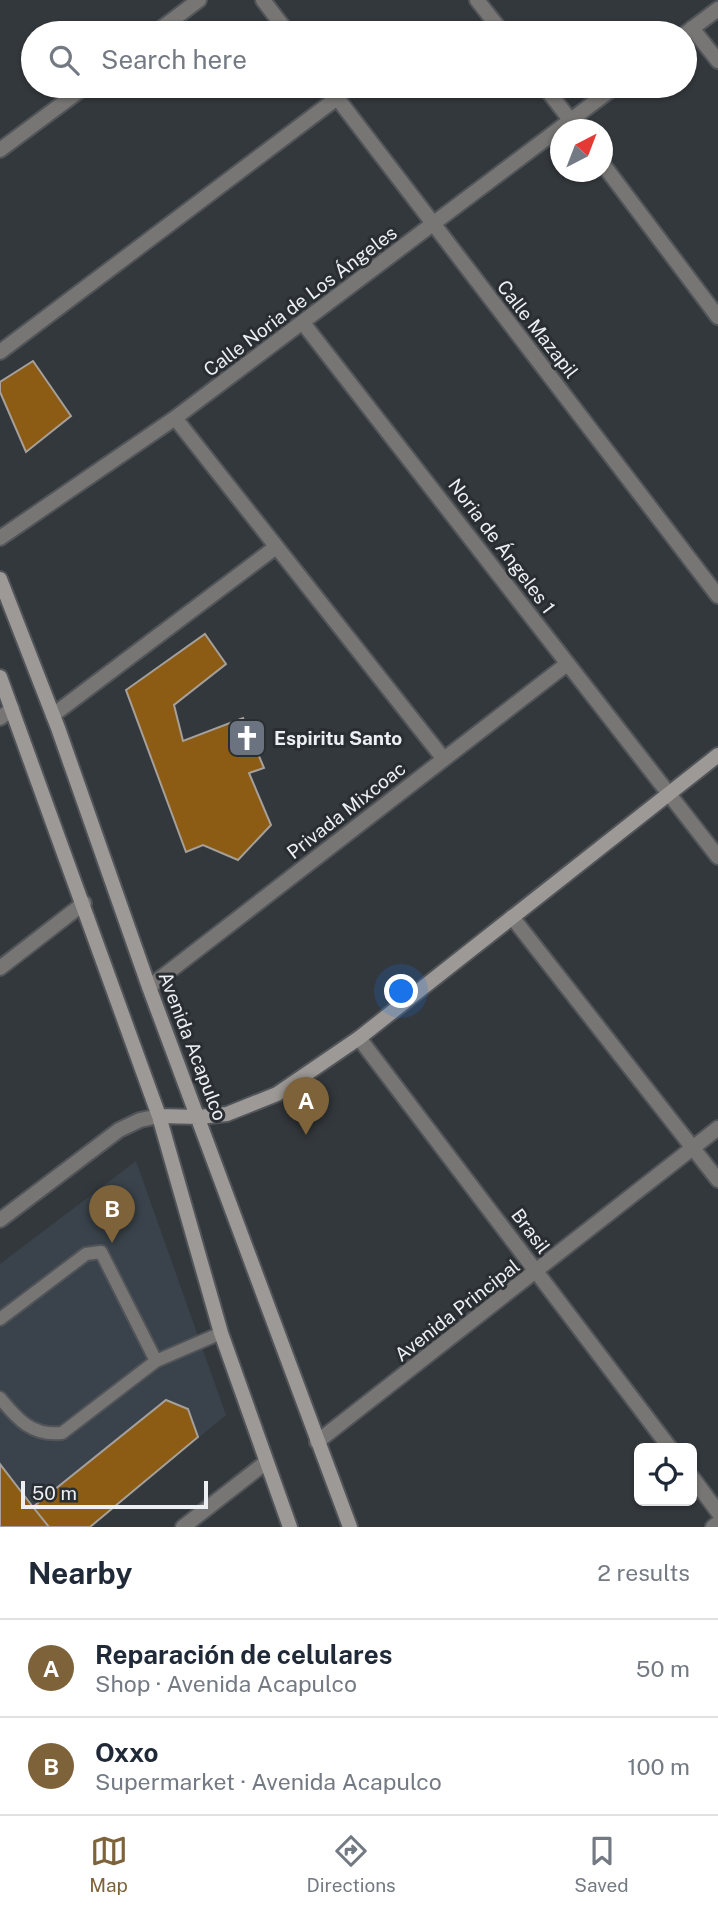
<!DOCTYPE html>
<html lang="en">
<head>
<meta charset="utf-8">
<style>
  :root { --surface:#fff; --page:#f2f2f3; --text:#1f2937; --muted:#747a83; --line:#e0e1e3; --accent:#7d623a }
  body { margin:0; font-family:"Public Sans",sans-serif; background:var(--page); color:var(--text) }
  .controls { position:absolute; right:21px; bottom:21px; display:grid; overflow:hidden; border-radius:10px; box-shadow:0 2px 5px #0004 }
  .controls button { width:63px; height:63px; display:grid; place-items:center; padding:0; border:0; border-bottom:2px solid var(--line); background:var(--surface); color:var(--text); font:35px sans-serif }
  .compass { position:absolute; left:550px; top:119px; width:63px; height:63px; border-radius:50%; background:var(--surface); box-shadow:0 2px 5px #0004; rotate:42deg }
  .scale { position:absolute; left:21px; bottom:18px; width:187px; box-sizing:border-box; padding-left:7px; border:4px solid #edf0f3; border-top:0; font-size:19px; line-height:24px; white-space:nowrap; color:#edf0f3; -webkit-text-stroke:5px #292e32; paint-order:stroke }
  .you { position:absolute; left:402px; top:992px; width:24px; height:24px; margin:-18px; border:5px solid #fff; border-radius:50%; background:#1a73e8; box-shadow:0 0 0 10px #1a73e833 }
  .badge { display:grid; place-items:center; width:46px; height:46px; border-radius:50%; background:var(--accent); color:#fff; font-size:23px; font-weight:700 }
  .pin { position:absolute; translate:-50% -58px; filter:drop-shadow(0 2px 4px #0008) }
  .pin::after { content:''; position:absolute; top:37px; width:24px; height:21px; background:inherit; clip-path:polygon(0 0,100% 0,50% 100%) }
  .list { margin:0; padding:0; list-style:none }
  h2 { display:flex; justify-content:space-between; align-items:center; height:91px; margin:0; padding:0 28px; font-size:30px }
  h2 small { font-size:23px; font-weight:400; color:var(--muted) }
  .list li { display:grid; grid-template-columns:46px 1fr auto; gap:21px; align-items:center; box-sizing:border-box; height:98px; padding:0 28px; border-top:2px solid var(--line) }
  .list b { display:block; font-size:26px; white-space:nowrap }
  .list p { margin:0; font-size:23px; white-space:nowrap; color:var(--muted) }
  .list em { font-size:23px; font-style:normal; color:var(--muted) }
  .icon { flex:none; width:38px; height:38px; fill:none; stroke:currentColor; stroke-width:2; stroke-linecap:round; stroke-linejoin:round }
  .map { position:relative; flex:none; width:718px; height:1527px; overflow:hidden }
  .search { position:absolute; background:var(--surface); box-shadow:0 2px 5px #0004; left:21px; right:21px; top:21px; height:77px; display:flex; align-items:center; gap:18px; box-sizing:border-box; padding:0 24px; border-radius:38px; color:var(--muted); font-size:26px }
  .sheet { height:287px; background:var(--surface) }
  nav { display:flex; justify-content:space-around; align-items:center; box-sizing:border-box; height:98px; border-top:2px solid var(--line); background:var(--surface); font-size:19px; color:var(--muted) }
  nav a { display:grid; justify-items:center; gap:4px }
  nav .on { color:var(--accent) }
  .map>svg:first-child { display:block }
</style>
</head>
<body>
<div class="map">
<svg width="718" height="1527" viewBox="0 0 718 1527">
  <rect width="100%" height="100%" fill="#33383c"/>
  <path fill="#3a434b" d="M 136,1161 L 226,1415 L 90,1527 L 0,1527 L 0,1264 Z"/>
  <path fill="#8d5c14" stroke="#a5a09b" stroke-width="2" d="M 33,361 L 71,416 L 26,452 L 0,392 L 0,382 Z
    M 205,634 L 226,664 L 174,705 L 183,741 L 243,718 L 264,768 L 249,773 L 271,825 L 238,860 L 203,845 L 186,852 L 126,690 Z
    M 166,1400 L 188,1409 L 198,1437 L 90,1527 L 49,1527 L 33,1507 Z
    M 0,1464 L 33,1507 L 49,1527 L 0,1527 Z"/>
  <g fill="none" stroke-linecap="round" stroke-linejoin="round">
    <defs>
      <path id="service" d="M 0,1319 L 86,1254 L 101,1252 L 156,1361
        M 0,1398 C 18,1420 32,1436 62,1433 L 156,1361 L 221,1333"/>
      <path id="minor" d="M 263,0 L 288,33
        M 477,0 L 503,33
        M 692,28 L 718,61
        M 155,33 L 199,0
        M 686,33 L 718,9
        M 328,86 L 718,596
        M 544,86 L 578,130
        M 0,150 L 86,86
        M 602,163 L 718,317
        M 303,323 L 718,857
        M 0,352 L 337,98
        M 175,418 L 443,758
        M 0,538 L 175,418 L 616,86
        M 53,715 L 276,547
        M 0,718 L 12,709
        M 512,917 L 718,1180
        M 0,968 L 84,903
        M 149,987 L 567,664
        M 359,1038 L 670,1448
        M 317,1442 L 718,1128
        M 692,1477 L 718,1512
        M 183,1527 L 265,1463
        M 713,1527 L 718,1523"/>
      <path id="tertiary" d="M 0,1220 L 119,1130 L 140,1120 L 159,1116"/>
      <path id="secondary" d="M 0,579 L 58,728 L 149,987 L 350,1527
        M 0,677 L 159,1116 L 221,1333 L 290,1527
        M 159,1116 L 199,1117 L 227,1114 L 277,1094 L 359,1038 L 718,755"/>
    </defs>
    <use href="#service" stroke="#515559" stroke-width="16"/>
    <use href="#minor" stroke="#515559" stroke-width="18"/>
    <use href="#tertiary" stroke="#515559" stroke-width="18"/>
    <use href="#secondary" stroke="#515559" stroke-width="18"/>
    <use href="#service" stroke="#787674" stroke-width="12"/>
    <use href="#minor" stroke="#787674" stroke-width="14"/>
    <use href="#tertiary" stroke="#787674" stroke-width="14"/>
    <use href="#secondary" stroke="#9d9996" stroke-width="14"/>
  </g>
  <defs>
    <symbol id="church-square" viewBox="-11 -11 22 22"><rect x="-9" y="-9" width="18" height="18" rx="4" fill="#6b7280" stroke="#292e32"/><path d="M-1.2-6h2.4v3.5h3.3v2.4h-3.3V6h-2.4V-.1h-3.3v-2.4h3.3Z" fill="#fff"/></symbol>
  </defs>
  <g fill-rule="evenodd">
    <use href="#church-square" x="225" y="716" width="44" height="44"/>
  </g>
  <g text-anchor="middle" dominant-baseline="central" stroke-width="6" stroke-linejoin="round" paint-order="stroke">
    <g font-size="19" fill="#edf0f3" stroke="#292e32">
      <text transform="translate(300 301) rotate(-37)">Calle Noria de Los Ángeles</text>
      <text transform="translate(538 329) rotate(52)">Calle Mazapil</text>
      <text transform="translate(502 546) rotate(53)">Noria de Ángeles 1</text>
      <text transform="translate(346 810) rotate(-38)">Privada Mixcoac</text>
      <text transform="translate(193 1046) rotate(69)">Avenida Acapulco</text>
      <text transform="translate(531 1231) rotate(53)">Brasil</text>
      <text transform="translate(457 1310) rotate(-38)">Avenida Principal</text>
    </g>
    <g font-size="19" font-weight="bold" fill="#edf0f3" stroke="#292e32" text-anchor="start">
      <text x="274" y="738">Espiritu Santo</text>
    </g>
  </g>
</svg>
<div class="controls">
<button><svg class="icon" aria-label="locate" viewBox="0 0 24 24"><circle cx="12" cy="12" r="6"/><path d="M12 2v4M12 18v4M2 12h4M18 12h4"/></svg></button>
</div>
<svg class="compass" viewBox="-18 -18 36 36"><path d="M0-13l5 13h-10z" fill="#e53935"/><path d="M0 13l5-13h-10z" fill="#747a83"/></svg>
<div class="scale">50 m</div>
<div class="you"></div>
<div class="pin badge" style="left:306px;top:1135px">A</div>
<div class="pin badge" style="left:112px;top:1243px">B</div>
<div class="search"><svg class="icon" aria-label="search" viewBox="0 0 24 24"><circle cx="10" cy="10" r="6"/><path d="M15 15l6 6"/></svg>Search here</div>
</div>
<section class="sheet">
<h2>Nearby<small>2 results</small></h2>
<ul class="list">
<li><span class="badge">A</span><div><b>Reparación de celulares</b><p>Shop · Avenida Acapulco</p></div><em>50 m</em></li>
<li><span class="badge">B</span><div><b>Oxxo</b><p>Supermarket · Avenida Acapulco</p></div><em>100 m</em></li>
</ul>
</section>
<nav>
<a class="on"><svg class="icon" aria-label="map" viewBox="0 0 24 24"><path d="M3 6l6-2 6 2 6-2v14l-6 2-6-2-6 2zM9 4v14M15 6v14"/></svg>Map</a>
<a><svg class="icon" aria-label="directions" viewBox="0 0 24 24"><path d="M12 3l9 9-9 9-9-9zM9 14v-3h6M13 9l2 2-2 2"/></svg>Directions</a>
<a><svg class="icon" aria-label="saved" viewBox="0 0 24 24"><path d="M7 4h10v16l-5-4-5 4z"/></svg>Saved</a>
</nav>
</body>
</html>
